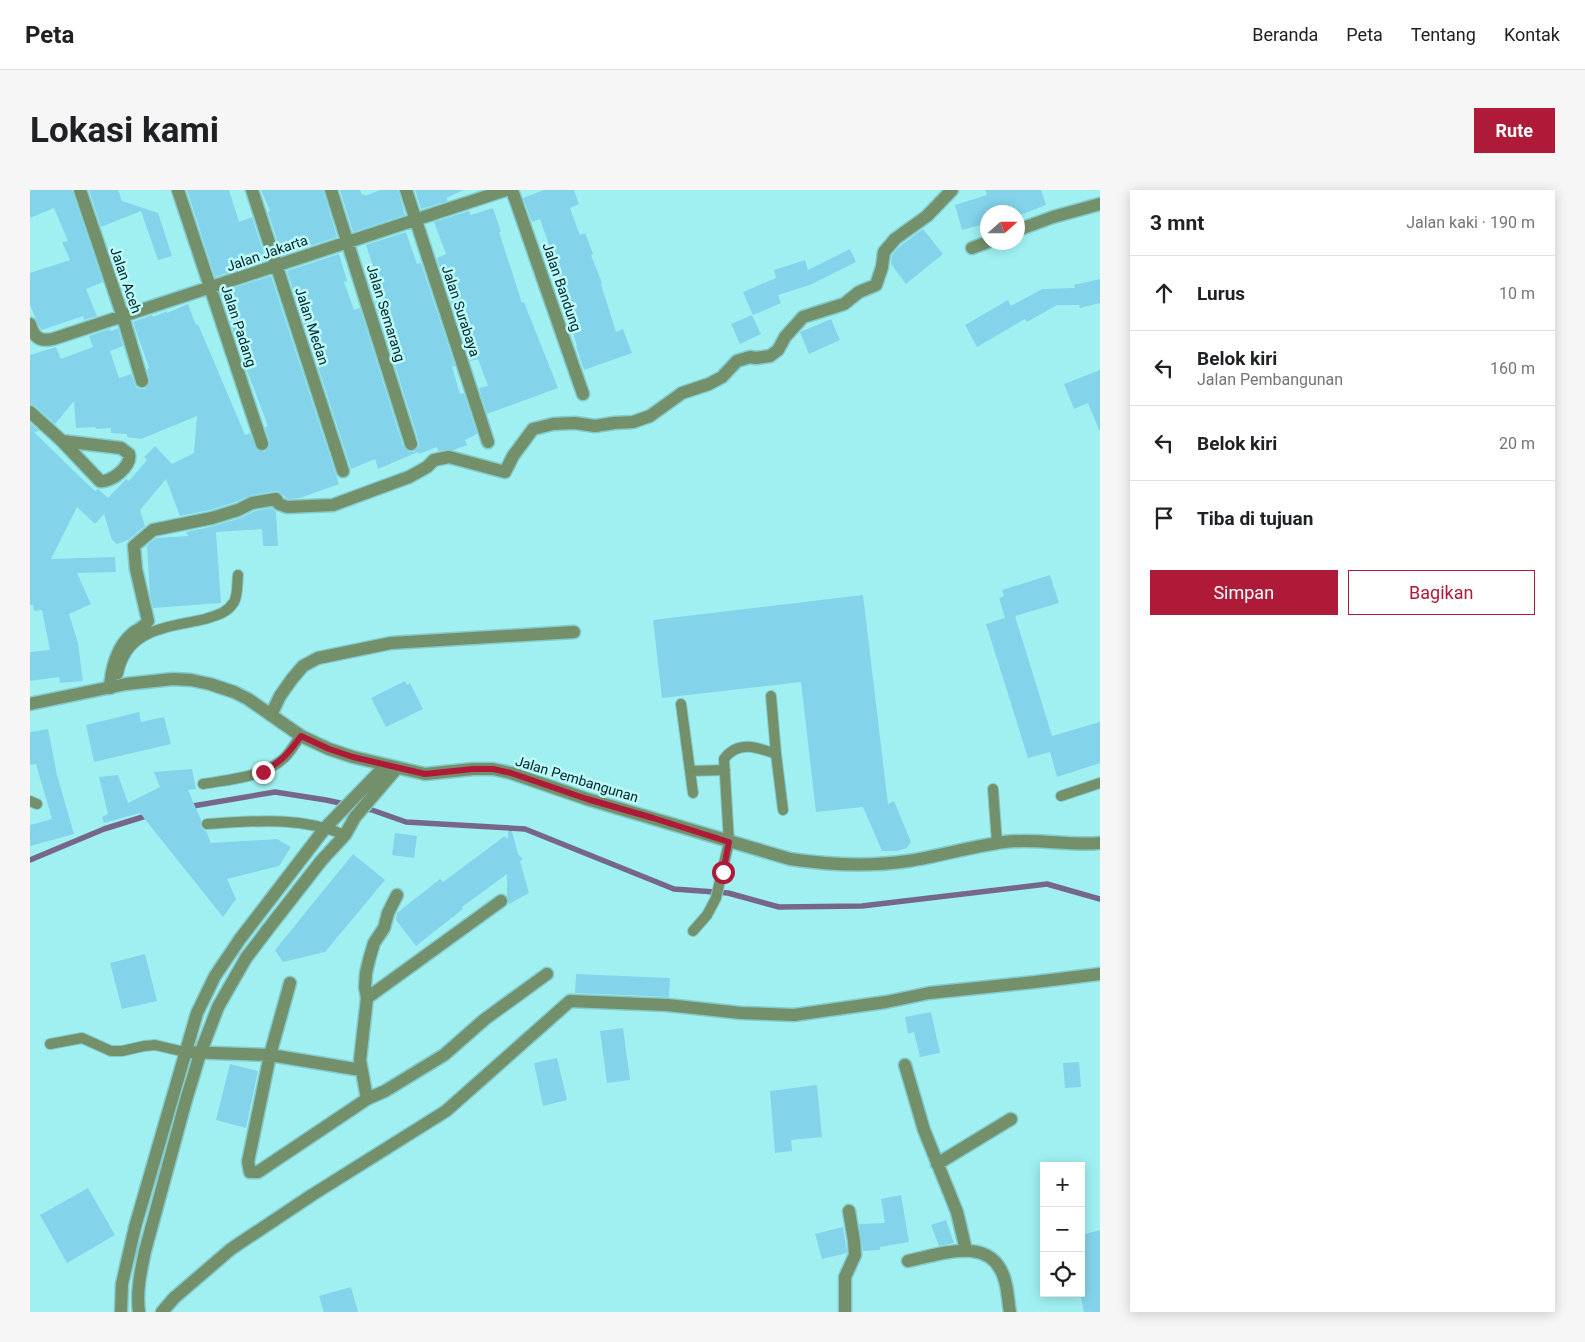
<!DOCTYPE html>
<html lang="id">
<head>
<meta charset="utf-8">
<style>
  :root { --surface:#fff; --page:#f6f6f6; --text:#202124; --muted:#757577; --line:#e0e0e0; --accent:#ae1a38 }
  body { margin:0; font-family:Roboto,sans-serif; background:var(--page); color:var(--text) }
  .controls { position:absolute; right:15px; bottom:15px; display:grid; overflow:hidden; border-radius:0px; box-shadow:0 2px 12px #0003 }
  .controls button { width:45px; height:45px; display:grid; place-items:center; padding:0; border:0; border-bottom:1px solid var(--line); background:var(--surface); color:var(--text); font:25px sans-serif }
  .compass { position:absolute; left:950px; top:15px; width:45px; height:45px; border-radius:50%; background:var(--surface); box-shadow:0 2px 12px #0003; rotate:69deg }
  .stop { position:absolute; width:15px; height:15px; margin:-11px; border:4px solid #ae1a38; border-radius:50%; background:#fff }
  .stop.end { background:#ae1a38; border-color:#fff; box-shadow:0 1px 5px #0008 }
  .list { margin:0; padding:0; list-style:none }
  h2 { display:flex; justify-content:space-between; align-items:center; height:65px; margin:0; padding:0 20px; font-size:21px }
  h2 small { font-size:16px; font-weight:400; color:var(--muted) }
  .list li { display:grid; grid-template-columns:32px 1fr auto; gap:15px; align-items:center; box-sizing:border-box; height:75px; padding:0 20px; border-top:1px solid var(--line) }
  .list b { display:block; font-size:19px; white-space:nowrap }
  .list p { margin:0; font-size:16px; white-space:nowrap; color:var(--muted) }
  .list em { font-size:16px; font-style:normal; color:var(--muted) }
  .actions { display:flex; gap:10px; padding:15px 20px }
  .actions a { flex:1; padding:11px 0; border:1px solid var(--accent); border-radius:0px; text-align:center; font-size:18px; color:var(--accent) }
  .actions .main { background:var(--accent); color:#fff }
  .icon { flex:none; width:28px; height:28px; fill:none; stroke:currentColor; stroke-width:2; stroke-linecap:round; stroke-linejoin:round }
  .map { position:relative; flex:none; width:1070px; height:1122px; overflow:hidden; border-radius:0px }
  header { display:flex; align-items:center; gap:30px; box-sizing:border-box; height:70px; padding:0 25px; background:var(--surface); border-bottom:1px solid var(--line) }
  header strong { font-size:24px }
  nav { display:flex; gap:28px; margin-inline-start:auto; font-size:18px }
  .intro { display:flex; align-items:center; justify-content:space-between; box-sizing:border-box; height:120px; padding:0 30px }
  h1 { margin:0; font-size:35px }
  .button { padding:12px 22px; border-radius:0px; background:var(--accent); color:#fff; font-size:18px; font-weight:700 }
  main { display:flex; gap:30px; padding:0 30px }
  aside { flex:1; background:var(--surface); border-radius:0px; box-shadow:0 2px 12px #0003 }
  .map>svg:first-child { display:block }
</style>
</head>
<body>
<header>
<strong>Peta</strong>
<nav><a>Beranda</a><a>Peta</a><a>Tentang</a><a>Kontak</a></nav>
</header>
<div class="intro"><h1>Lokasi kami</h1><a class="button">Rute</a></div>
<main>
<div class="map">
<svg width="1070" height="1122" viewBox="0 0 1070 1122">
  <rect width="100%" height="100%" fill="#a0f0f2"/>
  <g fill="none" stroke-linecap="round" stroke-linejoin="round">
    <path stroke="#766689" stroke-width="5.5" d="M 157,617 L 245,602 L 296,610 L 342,620 L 376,632 L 495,639 L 644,699 L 698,703 L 749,717 L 832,716 L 1017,694 L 1070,709
      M 0,670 L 74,639 L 119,625"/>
  </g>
  <path fill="#83d4eb" d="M 0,0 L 42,0 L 73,92 L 56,99 L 67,126 L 54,130 L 53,126 L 12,140 L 10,138 L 0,115 L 0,83 L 40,70 L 32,52 L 38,51 L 24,18 L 0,28 Z
    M 59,0 L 88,0 L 92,11 L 128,23 L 142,66 L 128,70 L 111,21 L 71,37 Z
    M 157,0 L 199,0 L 209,32 L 222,27 L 236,70 L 185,87 Z
    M 231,0 L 293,0 L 307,47 L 252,65 L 238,22 L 240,21 Z
    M 310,0 L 330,0 L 332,5 L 334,4 L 335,6 L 350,0 L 368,0 L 375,25 L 323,42 Z
    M 385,0 L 434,0 L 416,8 L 418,11 L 391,19 Z
    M 514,0 L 544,0 L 549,14 L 540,18 L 550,45 L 555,43 L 563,64 L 561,65 L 572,93 L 571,94 L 586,142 L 593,139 L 602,163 L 554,180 L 546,156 L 547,156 L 540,132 L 542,131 L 535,110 L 537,109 L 526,80 L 522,81 L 514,60 L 520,58 L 510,29 L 502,32 L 493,8 Z
    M 955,0 L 1011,0 L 1016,15 L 988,26 L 988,22 L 958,22 L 958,33 L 932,40 L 925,15 L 957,5 Z
    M 463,18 L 471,42 L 469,42 L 492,113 L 494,112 L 528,198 L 457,224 L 449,198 L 458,196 L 448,169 L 440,171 L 407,68 L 416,64 L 404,32 L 439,21 L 441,25 Z
    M 893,39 L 913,64 L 876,94 L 861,74 L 862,65 L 869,57 Z
    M 376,42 L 387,74 L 391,73 L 425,176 L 422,177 L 430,204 L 434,203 L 447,244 L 435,250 L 437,255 L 423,260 L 408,261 L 407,257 L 389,264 L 388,262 L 348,279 L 345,269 L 321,279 L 257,81 L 309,64 L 317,91 L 314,92 L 324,120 L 330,118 L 373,256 L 379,262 L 384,262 L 389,256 L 389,252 L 345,112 L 353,109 L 345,89 L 347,88 L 336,55 Z
    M 820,59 L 826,72 L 780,95 L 748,105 L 751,113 L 723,125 L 713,102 L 746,88 L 744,80 L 775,70 L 778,80 Z
    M 241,86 L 309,294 L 270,308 L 258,309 L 255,307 L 250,302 L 245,301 L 221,305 L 205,312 L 180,320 L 150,326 L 136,289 L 110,320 L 115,336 L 98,350 L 87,354 L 82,350 L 74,324 L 65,334 L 47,317 L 21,369 L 85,367 L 86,382 L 47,383 L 61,414 L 39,424 L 48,453 L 53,491 L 30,493 L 29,487 L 0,491 L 0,462 L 20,460 L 12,420 L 4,421 L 3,415 L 0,415 L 0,233 L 9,241 L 4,242 L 50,287 L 65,301 L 68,299 L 78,308 L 96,289 L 99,291 L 117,270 L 114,267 L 125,256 L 142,274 L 164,263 L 167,226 L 111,249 L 97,247 L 97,244 L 81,243 L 81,238 L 66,239 L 65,237 L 46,238 L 44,211 L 25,234 L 5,216 L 0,214 L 0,165 L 26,157 L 31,169 L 63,157 L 59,146 L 80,139 L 81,141 L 88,138 L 93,156 L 80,161 L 89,188 L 101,184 L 106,197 L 110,199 L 115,199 L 120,192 L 117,179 L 119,178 L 103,132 L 122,125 L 123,127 L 137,121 L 137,123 L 158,114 L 166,135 L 168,134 L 215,245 L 220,243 L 227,260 L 235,262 L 240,255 L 235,237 L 238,236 L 214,173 L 190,102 Z
    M 1070,89 L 1070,113 L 1050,118 L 1049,115 L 1027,115 L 997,132 L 995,129 L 947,157 L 935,135 L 978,110 L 981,116 L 1012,99 L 1045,98 L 1044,95 Z
    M 722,125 L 731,144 L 710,154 L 701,134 Z
    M 801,129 L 810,150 L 779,164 L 770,142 Z
    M 1070,180 L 1070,240 L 1069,240 L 1058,213 L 1044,219 L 1034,194 Z
    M 242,318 L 246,322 L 248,356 L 233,356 L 232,339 L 186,342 L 191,413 L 123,418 L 120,404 L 117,356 L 126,348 L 158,346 L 156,342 L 184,336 L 211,328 L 225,321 Z
    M 1020,385 L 1029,413 L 985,426 L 1022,546 L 1070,532 L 1070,573 L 1027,587 L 1020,562 L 998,568 L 956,434 L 975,428 L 969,408 L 974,406 L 972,400 Z
    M 833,405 L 858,614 L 864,611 L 881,652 L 877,658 L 867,661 L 852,661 L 833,617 L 786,622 L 771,492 L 632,508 L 623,430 Z
    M 375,491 L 377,495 L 380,493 L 393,519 L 356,537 L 341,508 Z
    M 109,522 L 111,532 L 134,527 L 141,554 L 64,572 L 56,535 Z
    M 18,539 L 27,585 L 44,644 L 0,656 L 0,635 L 22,629 L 6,574 L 0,575 L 0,542 Z
    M 162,579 L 166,599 L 158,600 L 171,630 L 171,637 L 176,641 L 181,653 L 247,649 L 261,657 L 249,676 L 197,689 L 206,709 L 193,727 L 110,623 L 74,633 L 72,627 L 78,624 L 69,587 L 88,585 L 98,613 L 130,597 L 124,582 Z
    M 478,641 L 482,641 L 488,664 L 493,669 L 490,671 L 499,703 L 479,714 L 477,706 L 477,684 L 432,717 L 433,719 L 386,756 L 366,730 L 367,723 L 410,689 L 413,692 L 475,646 L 478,650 Z
    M 365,643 L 387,646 L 384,668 L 362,665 Z
    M 323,664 L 355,690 L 295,762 L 253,772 L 245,760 Z
    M 115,764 L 127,811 L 92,819 L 80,773 Z
    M 546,784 L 640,788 L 639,807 L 545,803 Z
    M 901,822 L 910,863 L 890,867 L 884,842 L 878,844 L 875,827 Z
    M 593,838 L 600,890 L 577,893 L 570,841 Z
    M 527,868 L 537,910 L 513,916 L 504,873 Z
    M 1049,872 L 1051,897 L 1035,898 L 1033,873 Z
    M 200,874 L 228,881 L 216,938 L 186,930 Z
    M 787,895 L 792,947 L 761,950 L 762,961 L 745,963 L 740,901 Z
    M 58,998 L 85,1045 L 37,1073 L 10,1025 Z
    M 871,1005 L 879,1052 L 850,1057 L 850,1060 L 833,1061 L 829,1034 L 855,1033 L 851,1009 Z
    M 916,1030 L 924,1053 L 909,1056 L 901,1035 Z
    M 813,1037 L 817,1063 L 792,1069 L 785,1044 Z
    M 1070,1040 L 1070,1122 L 1054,1122 L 1051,1108 L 1051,1045 Z
    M 321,1097 L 328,1122 L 294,1122 L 289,1106 Z"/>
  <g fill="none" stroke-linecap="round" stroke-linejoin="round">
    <defs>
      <path id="service" d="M 88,484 C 97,438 137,438 175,429 C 188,425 197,423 204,412 C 208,405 207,393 208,385
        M 741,506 L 746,564
        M 651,514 L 663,603
        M 660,581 L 695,580
        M 173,594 C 202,589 237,587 257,565 C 262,559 266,552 271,546
        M 963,599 L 967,653
        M 1031,606 L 1070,593
        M 0,611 L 7,614
        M 177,634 C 224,631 270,626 315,645
        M 663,741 L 677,725 L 686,708 L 699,652 L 694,569 C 708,550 727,557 746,564 L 753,620
        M 20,854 L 52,848 L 81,861 L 92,861 L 114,856 L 125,855 L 155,862"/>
      <path id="minor" d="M 50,0 L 93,127 L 112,191
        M 148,0 L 232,254
        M 222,0 L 313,281
        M 301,0 L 381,254
        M 376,0 L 458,252
        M 482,0 L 553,204
        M 988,40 L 1023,27 L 1070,14
        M 942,58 L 958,52
        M 0,134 C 4,147 9,152 23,149 L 476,0
        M 0,222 L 32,251 L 70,291 C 81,293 102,276 99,264 L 91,258 L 32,251
        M 80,498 C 81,479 87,456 103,443 C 109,439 114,437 118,431 L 106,379 L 104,356 L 123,340 L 182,328 L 208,320 L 222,313 L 246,309 L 249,314 L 257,317 L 303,315 L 379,287 L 397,277 L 404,270 L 419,267 L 475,282 L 483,266 L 503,239 L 523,234 L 545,233 L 565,236 L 584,233 L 603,232 L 620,226 L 652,203 L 679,194 L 692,187 L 707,171 L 720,167 L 726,168 L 740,166 L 748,160 L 755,147 L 773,127 L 814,114 L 829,102 L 846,95 L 852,77 L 854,62 L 865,49 L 897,26 L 922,0
        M 241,525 L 250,506 L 262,489 L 273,476 L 288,468 L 361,453 L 544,442
        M 260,793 L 240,865 L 218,972 L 220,982 L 228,982 L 337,909 L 355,901 L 414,865 L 455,829 L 517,784
        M 337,808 L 335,797 L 336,783 L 339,770 L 344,753 L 354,738 L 358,723 L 367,705
        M 155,862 L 240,865 L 331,880
        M 875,875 L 894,940 L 927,1022 L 936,1060
        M 337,909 L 330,870 L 337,808 L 471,711
        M 907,974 L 981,929
        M 878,1071 C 912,1064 963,1044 975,1091 C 978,1101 978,1112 980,1122
        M 132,1122 L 144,1108 L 201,1059 L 282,1005 L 416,921 L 540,811 L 637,815 L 711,823 L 764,825 L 856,812 L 899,803 L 1005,792 L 1070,784
        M 815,1122 L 815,1087 L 825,1065 L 824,1051 L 819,1021"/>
      <path id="tertiary" d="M 0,514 L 96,494 L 143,489 L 161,490 L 180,494 L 204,502 L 218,509 L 271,546 L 299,559 L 323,567 L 395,584 L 443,579 L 463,579 L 481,583 L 557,609 L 760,669 C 800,675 838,677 878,671 C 911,666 942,656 975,652 C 1007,648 1038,656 1070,653
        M 91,1122 L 92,1094 L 105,1037 L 167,823 L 185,786 L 210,749 L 296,637 L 356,575
        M 109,1122 C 106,1102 111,1080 115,1061 L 156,910 L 170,864 L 188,817 L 216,768 L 238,739 L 291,671 L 315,645 L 325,627 L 367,578"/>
    </defs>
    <use href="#service" stroke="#83cbcd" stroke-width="12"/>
    <use href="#minor" stroke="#83cbcd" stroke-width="15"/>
    <use href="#tertiary" stroke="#83cbcd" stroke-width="15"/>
    <use href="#service" stroke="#74906a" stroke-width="10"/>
    <use href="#minor" stroke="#74906a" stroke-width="12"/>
    <use href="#tertiary" stroke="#74906a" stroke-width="12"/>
  </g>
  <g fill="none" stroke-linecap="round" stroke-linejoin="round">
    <path stroke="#ae1a38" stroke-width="6" d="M 233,582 C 252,571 258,564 271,546 L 299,559 L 323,567 L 395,584 L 443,579 L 463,579 L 481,583 L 557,609 L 623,628 L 699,652 L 693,682"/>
  </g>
  <g text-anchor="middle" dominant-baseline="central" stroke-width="5" stroke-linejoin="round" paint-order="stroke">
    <g font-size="14" fill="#002223" stroke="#bcfafb">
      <text transform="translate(237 63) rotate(-19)">Jalan Jakarta</text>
      <text transform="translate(96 90) rotate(71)">Jalan Aceh</text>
      <text transform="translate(532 97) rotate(71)">Jalan Bandung</text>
      <text transform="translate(431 121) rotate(72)">Jalan Surabaya</text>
      <text transform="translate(356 123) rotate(73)">Jalan Semarang</text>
      <text transform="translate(209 136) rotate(72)">Jalan Padang</text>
      <text transform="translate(282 136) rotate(72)">Jalan Medan</text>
      <text transform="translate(547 589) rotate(17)">Jalan Pembangunan</text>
    </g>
  </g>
</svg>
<div class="controls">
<button>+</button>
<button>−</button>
<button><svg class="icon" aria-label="locate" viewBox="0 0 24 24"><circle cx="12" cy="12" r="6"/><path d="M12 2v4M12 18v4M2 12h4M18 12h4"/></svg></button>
</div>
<svg class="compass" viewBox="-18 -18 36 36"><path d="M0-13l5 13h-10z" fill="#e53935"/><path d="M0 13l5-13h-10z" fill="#757577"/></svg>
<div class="stop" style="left:693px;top:682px"></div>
<div class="stop end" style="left:233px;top:582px"></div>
</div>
<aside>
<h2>3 mnt<small>Jalan kaki · 190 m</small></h2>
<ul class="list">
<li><svg class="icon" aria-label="ahead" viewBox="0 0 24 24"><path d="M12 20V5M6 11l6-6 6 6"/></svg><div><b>Lurus</b></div><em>10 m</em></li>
<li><svg class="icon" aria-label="left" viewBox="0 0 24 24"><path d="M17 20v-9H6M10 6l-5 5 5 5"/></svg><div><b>Belok kiri</b><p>Jalan Pembangunan</p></div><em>160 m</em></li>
<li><svg class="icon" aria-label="left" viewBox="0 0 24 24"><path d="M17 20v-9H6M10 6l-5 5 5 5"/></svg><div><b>Belok kiri</b></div><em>20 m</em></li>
<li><svg class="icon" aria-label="arrive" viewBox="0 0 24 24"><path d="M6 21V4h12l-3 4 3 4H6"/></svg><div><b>Tiba di tujuan</b></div></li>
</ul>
<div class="actions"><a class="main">Simpan</a><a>Bagikan</a></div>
</aside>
</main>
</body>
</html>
